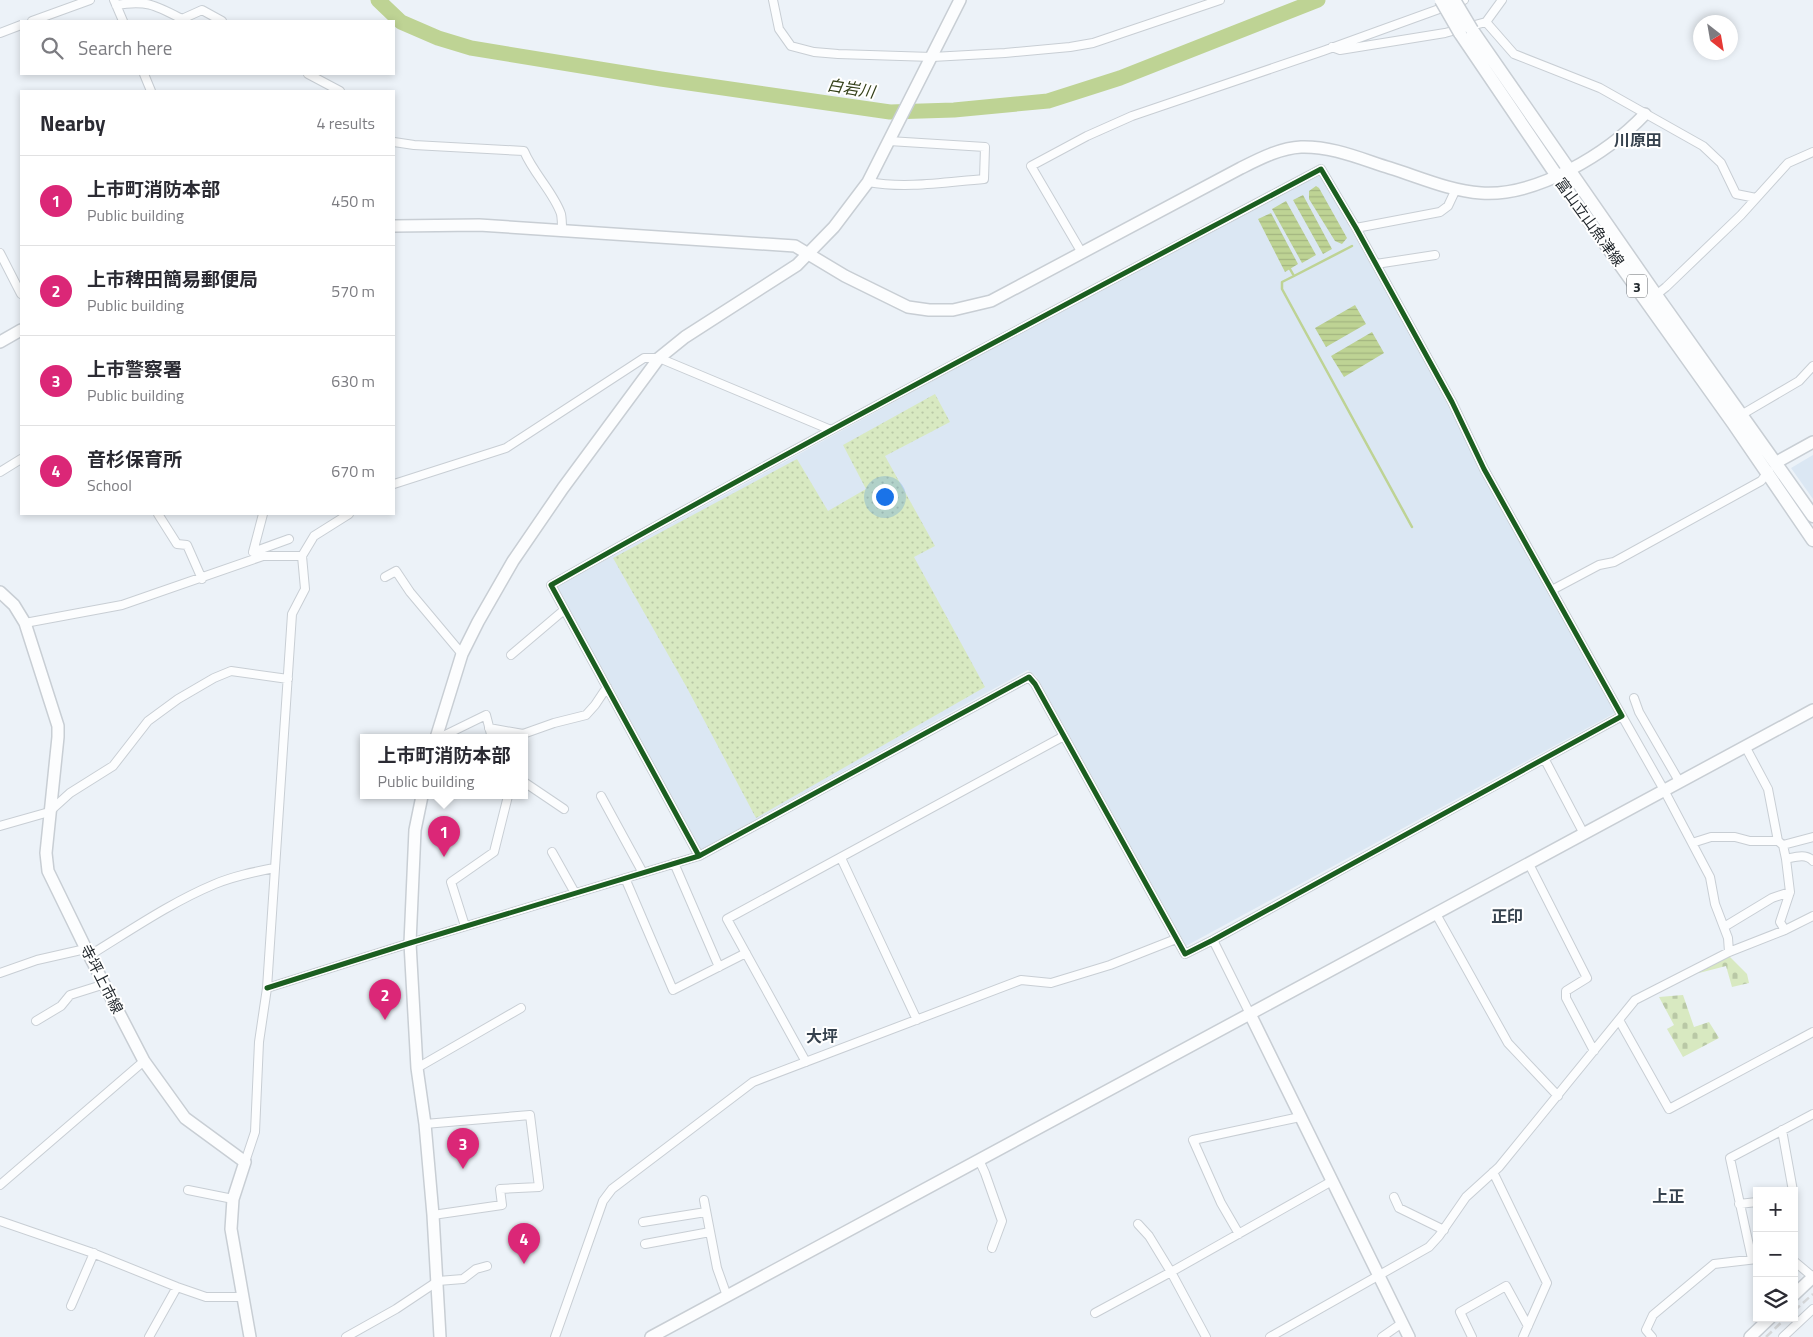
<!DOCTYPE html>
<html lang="en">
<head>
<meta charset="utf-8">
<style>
  :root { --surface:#fff; --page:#f2f2f3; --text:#2b2b33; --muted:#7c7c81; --line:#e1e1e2; --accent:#db2777 }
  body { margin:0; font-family:"Titillium Web","Noto Sans JP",sans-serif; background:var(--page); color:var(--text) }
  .controls { position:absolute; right:15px; bottom:15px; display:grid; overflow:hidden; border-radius:0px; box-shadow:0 2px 8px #0003 }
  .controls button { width:45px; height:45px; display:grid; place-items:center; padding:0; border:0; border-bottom:1px solid var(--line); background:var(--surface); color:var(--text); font:25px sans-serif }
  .compass { position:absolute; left:1693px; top:15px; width:45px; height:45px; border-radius:50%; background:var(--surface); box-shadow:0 2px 8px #0003; rotate:149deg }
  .you { position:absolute; left:884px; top:496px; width:18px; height:18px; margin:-12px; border:4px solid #fff; border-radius:50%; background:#1a73e8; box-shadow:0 0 0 8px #1a73e833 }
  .badge { display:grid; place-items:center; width:32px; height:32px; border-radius:50%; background:var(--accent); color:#fff; font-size:16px; font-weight:700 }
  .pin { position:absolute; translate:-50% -41px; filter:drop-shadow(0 1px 2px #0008) }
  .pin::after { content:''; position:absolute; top:26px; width:18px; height:15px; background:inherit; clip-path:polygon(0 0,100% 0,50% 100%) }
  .popup { position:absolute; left:360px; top:734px; width:168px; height:65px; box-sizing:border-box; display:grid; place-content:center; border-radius:0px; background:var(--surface); filter:drop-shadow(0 1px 4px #0005); font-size:16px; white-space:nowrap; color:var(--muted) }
  .popup b { font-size:19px; color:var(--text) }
  .popup::after { content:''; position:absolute; left:50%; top:100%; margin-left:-10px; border:10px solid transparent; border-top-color:var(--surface) }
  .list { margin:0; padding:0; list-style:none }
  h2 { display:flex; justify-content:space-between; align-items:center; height:65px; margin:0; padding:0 20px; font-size:21px }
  h2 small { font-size:16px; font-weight:400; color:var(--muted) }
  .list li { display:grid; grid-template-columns:32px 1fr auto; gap:15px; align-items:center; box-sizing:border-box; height:90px; padding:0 20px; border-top:1px solid var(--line) }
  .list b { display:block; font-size:19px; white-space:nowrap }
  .list p { margin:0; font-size:16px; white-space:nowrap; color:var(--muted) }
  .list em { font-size:16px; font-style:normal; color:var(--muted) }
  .icon { flex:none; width:28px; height:28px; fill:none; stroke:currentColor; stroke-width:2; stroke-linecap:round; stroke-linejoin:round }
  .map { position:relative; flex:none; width:1813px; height:1337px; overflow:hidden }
  .search { position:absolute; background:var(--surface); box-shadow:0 2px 8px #0003; left:20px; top:20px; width:375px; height:55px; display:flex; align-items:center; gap:12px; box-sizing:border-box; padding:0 18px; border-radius:0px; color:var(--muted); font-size:19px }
  .panel { position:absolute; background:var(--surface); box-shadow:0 2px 8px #0003; left:20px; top:90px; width:375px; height:425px; border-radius:0px }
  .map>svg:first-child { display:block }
</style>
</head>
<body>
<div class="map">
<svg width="1813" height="1337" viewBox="0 0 1813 1337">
  <defs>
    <pattern id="grass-dots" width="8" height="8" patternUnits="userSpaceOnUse" patternTransform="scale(1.25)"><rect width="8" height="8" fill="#d8e9c1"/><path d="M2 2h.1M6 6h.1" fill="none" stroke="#b9c8a6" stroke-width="1.8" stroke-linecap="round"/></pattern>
    <pattern id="cemetery-stones" width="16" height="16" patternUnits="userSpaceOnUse" patternTransform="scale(1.25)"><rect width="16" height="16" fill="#d8e9c1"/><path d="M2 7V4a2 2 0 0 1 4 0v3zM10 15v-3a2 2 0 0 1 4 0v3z" fill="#b9c8a6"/></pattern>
    <pattern id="water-rules" width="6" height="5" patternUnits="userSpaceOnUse" patternTransform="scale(1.25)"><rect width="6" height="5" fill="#bed394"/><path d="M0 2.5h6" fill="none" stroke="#a3b580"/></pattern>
  </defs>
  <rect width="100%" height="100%" fill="#ecf2f8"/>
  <path fill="#dbe7f3" d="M 1320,174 L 1430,371 L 1494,494 L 1615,713 L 1186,946 L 1036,676 L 1028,670 L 700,850 L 613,688 L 556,587 L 991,349 Z
    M 1813,455 L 1813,499 L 1791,468 Z"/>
  <path fill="url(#grass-dots)" d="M 935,394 L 950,422 L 885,456 L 935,546 L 914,557 L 985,687 L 756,818 L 686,686 L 613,558 L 797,459 L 828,511 L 866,489 L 843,445 Z"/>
  <path fill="url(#cemetery-stones)" d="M 1729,956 L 1747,974 L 1749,983 L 1732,987 L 1726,966 L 1699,973 L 1698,970 Z
    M 1683,995 L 1694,1027 L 1709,1022 L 1719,1038 L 1683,1057 L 1667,1029 L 1674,1025 L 1659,997 Z"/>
  <path fill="url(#water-rules)" d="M 1316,186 L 1319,188 L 1347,238 L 1342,244 L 1335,241 L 1309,199 L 1309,191 Z
    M 1303,195 L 1332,249 L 1323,254 L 1293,200 Z
    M 1286,201 L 1316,255 L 1302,263 L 1272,209 Z
    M 1271,213 L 1298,264 L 1285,272 L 1258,219 Z
    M 1355,305 L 1366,324 L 1326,347 L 1315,328 Z
    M 1372,332 L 1384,353 L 1344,377 L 1331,356 Z"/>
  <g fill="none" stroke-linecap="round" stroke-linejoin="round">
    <path stroke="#bed394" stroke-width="2.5" d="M 1290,269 L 1294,276 L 1352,246
      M 1294,276 L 1282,282 L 1282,289 L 1412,527"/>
    <path stroke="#bed394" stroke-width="15" d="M 378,0 L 401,22 L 438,38 L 471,48 L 661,79 L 890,112 L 954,110 L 1048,101 L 1120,78 L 1318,0"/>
    <defs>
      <path id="street" d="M 114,0 L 123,21
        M 773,0 L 779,29 L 791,46 L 814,52 L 838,54 L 932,57 L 1005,53 L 1070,47 L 1093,43 L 1220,0
        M 1502,0 L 1486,22 L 1514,54 L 1600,88 L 1703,146 L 1721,163 L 1736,194 L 1756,198
        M 116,5 C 147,0 155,5 182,19 L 202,10 L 222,21
        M 32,21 L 90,0
        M 0,33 L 21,25
        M 1332,47 L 1340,50 L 1445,33 L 1486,22
        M 144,74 L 151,91
        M 308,74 L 340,91
        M 394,142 L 414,145 L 524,151 C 533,173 554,193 561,214 C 562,219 562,225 562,230
        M 868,182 C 906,189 946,182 984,179 L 985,147 L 889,141
        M 1356,228 L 1440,212 L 1448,206 L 1456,189
        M 0,253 L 21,294
        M 1082,253 L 1031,166 L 1087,136 L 1132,116 L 1323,51 L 1464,0
        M 1376,264 L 1435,255
        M 1656,295 L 1666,287 L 1741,215 L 1788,163 L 1813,152
        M 1741,415 L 1799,381 L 1813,366
        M 0,472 L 21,459
        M 394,484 L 506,448 L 644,358 L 659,358 L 831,430
        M 158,514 L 177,544 L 187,545 L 202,579
        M 253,552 L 263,514
        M 253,552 L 289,539
        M 385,577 L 396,571 L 410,592 L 462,654
        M 1552,590 L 1599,565 L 1614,562 L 1761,481 L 1769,471
        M 25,623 L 122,605 L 263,556 L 302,556 L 314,536 L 349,514
        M 511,655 L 564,610
        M 1634,698 L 1639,712 L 1679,781
        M 1622,716 L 1664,790 L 1710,877 L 1715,904 L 1728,938 L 1729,952
        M 489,728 L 523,734 L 554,723 L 586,715 L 595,705 L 607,687
        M 439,738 L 486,715 L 492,738
        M 1745,746 L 1768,789 L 1778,841 L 1783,845 L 1786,859
        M 1545,760 L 1584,834
        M 524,782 L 564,809
        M 601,796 L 643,873
        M 0,826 L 49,812 L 70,793 L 113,766 L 148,721 L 178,699 L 214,678 L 231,671 L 288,679
        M 1692,843 L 1711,837 L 1735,837 L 1750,841 L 1778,841
        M 1783,845 L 1813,837
        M 552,852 L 575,893
        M 841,858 L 917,1020
        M 674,863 L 719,967
        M 1529,864 L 1587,978 L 1566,991 L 1566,998 L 1594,1051
        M 625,878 L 673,990 L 746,953
        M 1436,914 L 1508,1043 L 1558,1096
        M 465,926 L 451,882 L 494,852 L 508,796
        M 1724,927 L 1772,898 L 1790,892
        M 1785,930 L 1780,922 L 1790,892 L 1786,859 C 1795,857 1806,853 1813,861
        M 1213,940 L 1250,1014
        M 0,973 L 37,960 L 81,950 L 88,953 L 95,952 C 134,928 172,902 215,884 C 234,876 254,872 274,868
        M 267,988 L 410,943 L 699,856 L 1029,677 L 1035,684 L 1185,954 L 1213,940 L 1622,716 L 1484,469 L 1452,402 L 1356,228 L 1321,169 C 1063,306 805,441 551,585 L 699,856
        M 1619,1020 L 1669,1109 L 1813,1032
        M 36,1021 L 61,1006 L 70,995 L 105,984
        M 806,1062 L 727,919 L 1064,736
        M 417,1068 L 521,1008
        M 425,1124 L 530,1115 L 539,1187 L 500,1189 L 502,1205 L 433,1215
        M 1782,1130 L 1793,1191
        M 979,1160 L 985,1173 L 1002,1221 L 992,1248
        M 245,1162 L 255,1132 L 259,1042 L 267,988 L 292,614 L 305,589 L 302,556
        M 1493,1172 L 1547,1283 L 1523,1337
        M 0,1185 L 144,1061
        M 188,1190 L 233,1199
        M 1394,1197 L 1399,1208 L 1444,1230
        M 704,1200 L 717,1268 L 727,1296
        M 1739,1204 L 1757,1202
        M 0,1221 L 90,1252 L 177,1287 L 206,1297 L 242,1297
        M 643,1222 L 706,1212
        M 1239,1234 L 1221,1203 L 1193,1140 L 1300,1117
        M 645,1244 L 710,1232
        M 1752,1259 L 1730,1158 L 1813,1114
        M 1794,1261 L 1813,1277
        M 71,1306 L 94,1253
        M 1095,1313 L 1171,1272 L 1149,1236 L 1138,1224
        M 149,1337 L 177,1287
        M 346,1337 L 396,1309 L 438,1281 L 463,1279 L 476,1269 L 487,1266
        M 555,1337 L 603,1201 L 612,1189 L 753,1082 L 1021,980 L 1051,983 L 1110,965 L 1176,939
        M 1206,1337 L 1171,1272 L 1332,1181
        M 1270,1337 L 1429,1247 L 1439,1236 L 1466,1197 L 1499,1167 L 1635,1000 L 1729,952 L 1785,930 L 1813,916
        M 1382,1337 L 1402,1323
        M 1472,1337 L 1460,1312 L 1506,1286 L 1528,1326
        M 1652,1337 L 1646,1330 L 1653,1315 L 1714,1264 L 1757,1259
        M 1783,1337 L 1813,1309"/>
      <path id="secondary" d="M 394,226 L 479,225 L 795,246 L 845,276 L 908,307 L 929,310 L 953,310 L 991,301 L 1241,168 C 1259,159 1280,148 1301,147 C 1332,146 1361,159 1390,168 C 1419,177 1450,191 1481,193 C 1537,197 1608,153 1645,114
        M 0,342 L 21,330
        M 1775,463 L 1813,442
        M 0,592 L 14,605 L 25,623 L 58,726 L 58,737 L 46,853 L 48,871 L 88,953 L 144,1061 L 185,1118 L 245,1162 L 233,1199 L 231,1229 L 250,1337
        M 436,738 L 462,654 L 478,622 L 513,561 L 563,488 L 659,358 L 685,337 L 797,265 L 834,227 L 868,182 L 960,0
        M 422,796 L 415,830 L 410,943 L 417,1068 L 425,1124 L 433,1215 L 440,1337
        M 1250,1014 L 1409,1337
        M 1794,1295 L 1813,1277
        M 651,1337 L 1813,710
        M 1750,1337 L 1770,1318"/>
      <path id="primary" d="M 1472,30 L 1656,295 L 1813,516
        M 1460,33 L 1557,176 L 1733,423 L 1813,540"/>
    </defs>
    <use href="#street" stroke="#c8ced4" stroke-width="10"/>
    <use href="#secondary" stroke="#c8ced4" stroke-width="14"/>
    <use href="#primary" stroke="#c8ced4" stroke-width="15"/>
    <use href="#street" stroke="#fcfdfe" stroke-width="8"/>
    <use href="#secondary" stroke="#fcfdfe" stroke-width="11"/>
    <use href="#primary" stroke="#fcfdfe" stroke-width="12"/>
    <path stroke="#d5d7d9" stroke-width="2.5" stroke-dasharray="8 4" stroke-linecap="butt" d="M 1794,1311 L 1813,1294
      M 1766,1337 L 1786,1318"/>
    <defs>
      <path id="primary-bridge" d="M 1441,0 L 1460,33
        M 1454,0 L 1472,30"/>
    </defs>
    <use href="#primary-bridge" stroke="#c8ced4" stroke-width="15" stroke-linecap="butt"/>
    <use href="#primary-bridge" stroke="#fcfdfe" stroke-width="12"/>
    <defs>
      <path id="cycleway" d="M 267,988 L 410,943 L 699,856 L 1029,677 L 1035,684 L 1185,954 L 1213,940 L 1622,716 L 1484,469 L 1452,402 L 1356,228 L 1321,169 C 1063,306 805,441 551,585 L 699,856"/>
    </defs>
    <use href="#cycleway" stroke="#fff" stroke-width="8"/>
    <use href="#cycleway" stroke="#1b5e20" stroke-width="5"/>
  </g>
  <g text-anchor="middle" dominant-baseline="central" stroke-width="4" stroke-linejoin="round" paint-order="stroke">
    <rect fill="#fff" stroke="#64686c" stroke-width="1" x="1627" y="274.5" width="20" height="23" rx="4"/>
    <g font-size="14" font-weight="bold" fill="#22282d">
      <text x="1637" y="286">3</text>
    </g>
    <g font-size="15" fill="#22282d" stroke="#fff">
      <text transform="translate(1590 222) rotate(54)">富山立山魚津線</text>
      <text transform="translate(102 979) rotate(63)">寺坪上市線</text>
    </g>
    <g font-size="16" font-style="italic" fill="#344019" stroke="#fff">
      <text transform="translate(851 88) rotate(9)">白岩川</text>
    </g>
    <g font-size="16" font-weight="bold" fill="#36424e" stroke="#fff">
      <text x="1638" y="140">川原田</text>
      <text x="1507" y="916">正印</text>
      <text x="822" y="1036">大坪</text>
      <text x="1668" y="1196">上正</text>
    </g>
  </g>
</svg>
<div class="controls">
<button>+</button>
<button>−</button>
<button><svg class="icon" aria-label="layers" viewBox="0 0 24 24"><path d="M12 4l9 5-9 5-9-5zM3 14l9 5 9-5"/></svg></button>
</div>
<svg class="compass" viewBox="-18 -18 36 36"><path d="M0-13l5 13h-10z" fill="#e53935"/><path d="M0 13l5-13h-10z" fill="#7c7c81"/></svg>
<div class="you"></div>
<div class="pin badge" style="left:444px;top:857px">1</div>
<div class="popup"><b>上市町消防本部</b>Public building</div>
<div class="pin badge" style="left:385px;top:1020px">2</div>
<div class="pin badge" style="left:463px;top:1169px">3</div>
<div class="pin badge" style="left:524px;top:1264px">4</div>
<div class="search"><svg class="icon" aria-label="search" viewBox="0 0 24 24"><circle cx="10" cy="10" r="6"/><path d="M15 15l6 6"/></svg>Search here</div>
<section class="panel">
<h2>Nearby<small>4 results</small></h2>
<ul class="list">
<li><span class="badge">1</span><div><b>上市町消防本部</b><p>Public building</p></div><em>450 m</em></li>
<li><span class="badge">2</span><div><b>上市稗田簡易郵便局</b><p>Public building</p></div><em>570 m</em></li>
<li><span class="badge">3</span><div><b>上市警察署</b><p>Public building</p></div><em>630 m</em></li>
<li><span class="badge">4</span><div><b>音杉保育所</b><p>School</p></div><em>670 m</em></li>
</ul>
</section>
</div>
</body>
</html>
